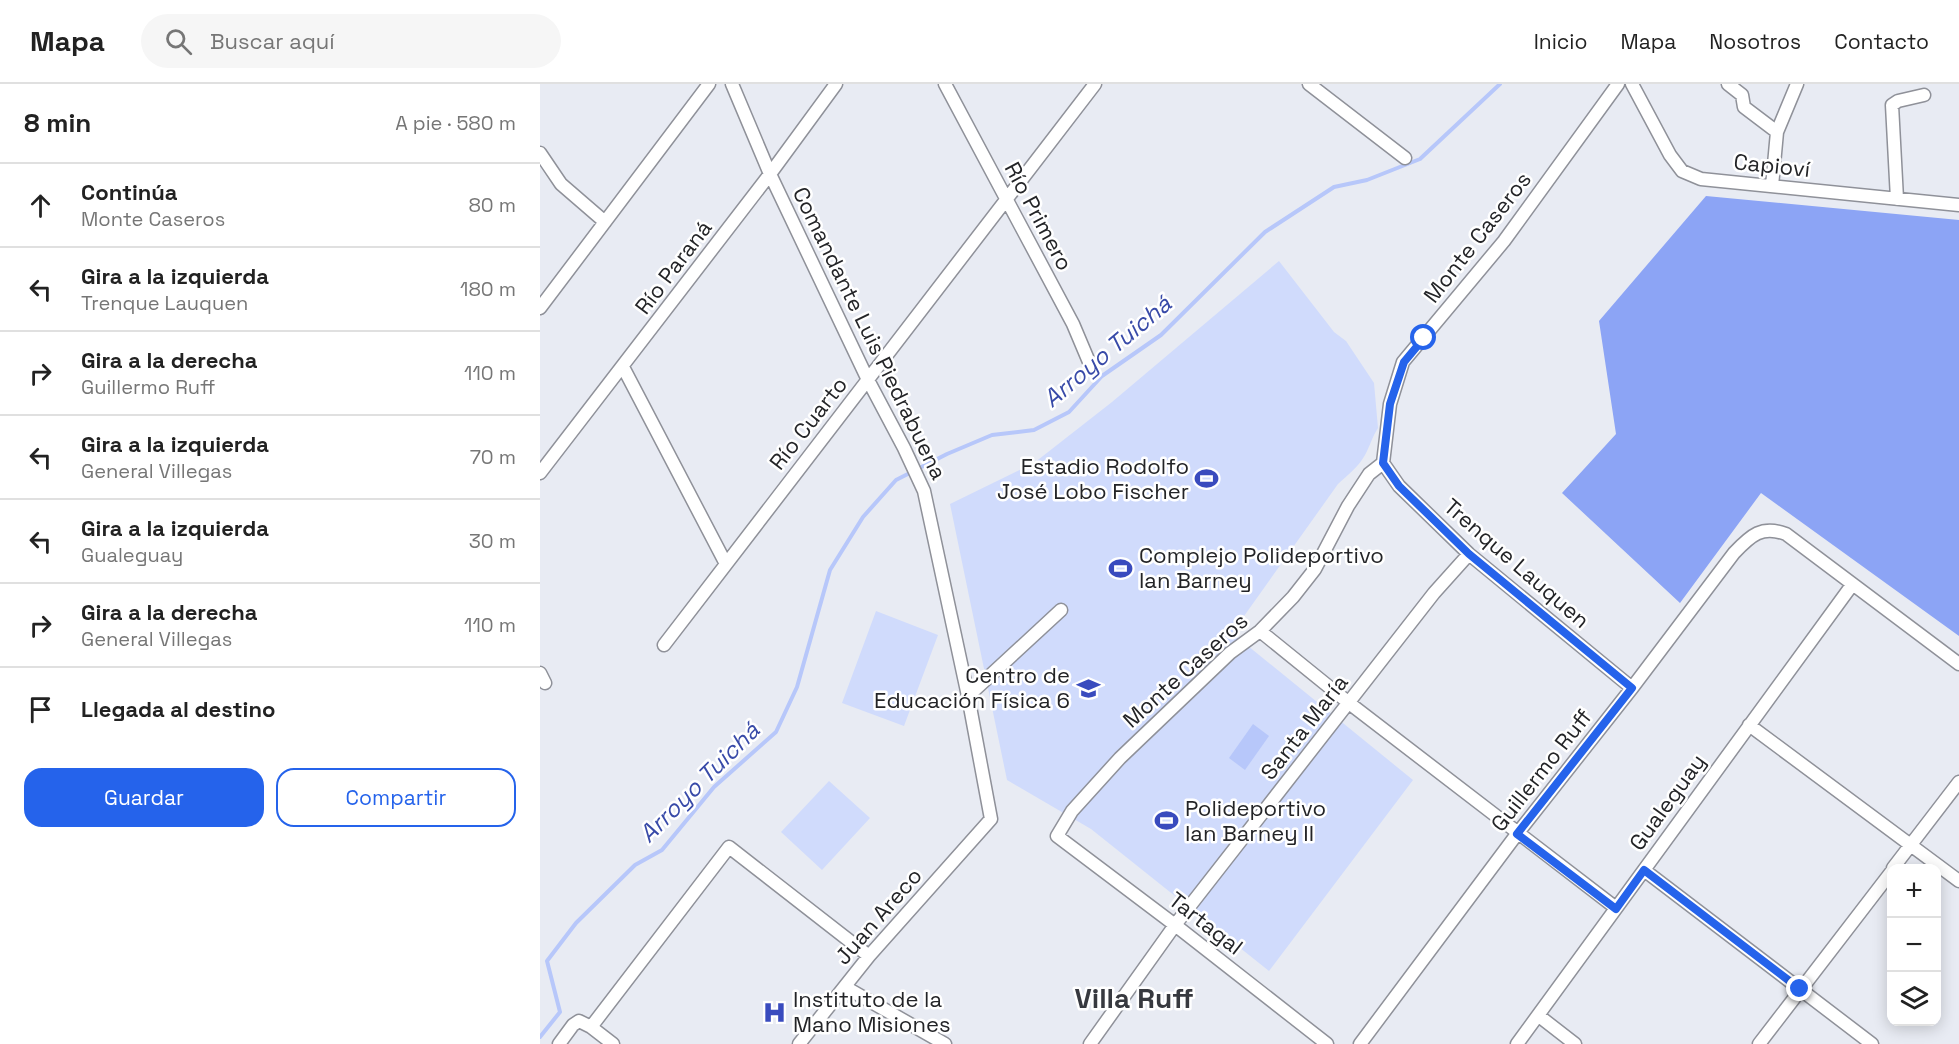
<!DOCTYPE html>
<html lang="es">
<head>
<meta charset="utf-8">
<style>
  :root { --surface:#fff; --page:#f6f6f6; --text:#222; --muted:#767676; --line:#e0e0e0; --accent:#2563eb }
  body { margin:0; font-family:"Space Grotesk",sans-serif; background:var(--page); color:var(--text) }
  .controls { position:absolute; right:18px; bottom:18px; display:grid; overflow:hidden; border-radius:12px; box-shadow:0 3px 15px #0003 }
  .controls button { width:54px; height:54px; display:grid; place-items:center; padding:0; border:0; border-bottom:2px solid var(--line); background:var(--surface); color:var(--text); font:30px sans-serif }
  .stop { position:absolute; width:18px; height:18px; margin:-14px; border:4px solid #2563eb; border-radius:50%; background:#fff }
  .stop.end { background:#2563eb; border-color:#fff; box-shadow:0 2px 6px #0008 }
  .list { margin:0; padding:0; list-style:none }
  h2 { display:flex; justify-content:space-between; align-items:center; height:78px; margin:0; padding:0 24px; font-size:26px }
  h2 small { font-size:20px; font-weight:400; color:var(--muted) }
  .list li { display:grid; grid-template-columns:39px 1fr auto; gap:18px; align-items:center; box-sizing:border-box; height:84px; padding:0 24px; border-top:2px solid var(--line) }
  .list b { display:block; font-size:22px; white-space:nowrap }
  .list p { margin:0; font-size:20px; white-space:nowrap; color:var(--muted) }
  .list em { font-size:20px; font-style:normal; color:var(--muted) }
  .actions { display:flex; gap:12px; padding:18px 24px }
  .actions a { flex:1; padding:14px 0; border:2px solid var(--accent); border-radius:18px; text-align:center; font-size:21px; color:var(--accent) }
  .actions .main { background:var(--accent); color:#fff }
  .icon { flex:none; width:33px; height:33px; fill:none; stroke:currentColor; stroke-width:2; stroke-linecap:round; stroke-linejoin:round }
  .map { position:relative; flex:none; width:1419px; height:960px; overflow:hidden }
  header { display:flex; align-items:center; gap:36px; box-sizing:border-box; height:84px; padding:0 30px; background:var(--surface); border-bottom:2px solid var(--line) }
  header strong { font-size:28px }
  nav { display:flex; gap:33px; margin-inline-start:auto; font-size:21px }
  .search { width:420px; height:54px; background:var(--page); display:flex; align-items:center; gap:15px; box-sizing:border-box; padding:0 21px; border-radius:33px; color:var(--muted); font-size:22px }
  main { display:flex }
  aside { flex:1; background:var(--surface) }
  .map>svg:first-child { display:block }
</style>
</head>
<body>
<header>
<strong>Mapa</strong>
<div class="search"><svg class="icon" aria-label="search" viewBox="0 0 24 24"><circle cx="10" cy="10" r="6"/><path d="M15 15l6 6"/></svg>Buscar aquí</div>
<nav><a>Inicio</a><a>Mapa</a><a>Nosotros</a><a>Contacto</a></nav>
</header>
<main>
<aside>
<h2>8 min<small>A pie · 580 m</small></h2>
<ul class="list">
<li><svg class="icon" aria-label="ahead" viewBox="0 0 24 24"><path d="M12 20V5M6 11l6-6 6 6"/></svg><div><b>Continúa</b><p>Monte Caseros</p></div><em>80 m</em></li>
<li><svg class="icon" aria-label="left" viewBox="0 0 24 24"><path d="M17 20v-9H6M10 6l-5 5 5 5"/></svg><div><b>Gira a la izquierda</b><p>Trenque Lauquen</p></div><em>180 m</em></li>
<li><svg class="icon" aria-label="right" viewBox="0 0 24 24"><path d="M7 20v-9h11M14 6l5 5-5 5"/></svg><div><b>Gira a la derecha</b><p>Guillermo Ruff</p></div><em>110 m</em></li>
<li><svg class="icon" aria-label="left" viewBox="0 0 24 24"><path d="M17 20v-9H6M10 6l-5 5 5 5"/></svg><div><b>Gira a la izquierda</b><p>General Villegas</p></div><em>70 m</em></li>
<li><svg class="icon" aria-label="left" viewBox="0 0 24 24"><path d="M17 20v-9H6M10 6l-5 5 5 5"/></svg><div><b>Gira a la izquierda</b><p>Gualeguay</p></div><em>30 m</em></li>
<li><svg class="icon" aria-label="right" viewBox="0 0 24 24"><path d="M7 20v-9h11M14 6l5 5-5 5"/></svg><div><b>Gira a la derecha</b><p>General Villegas</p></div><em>110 m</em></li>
<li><svg class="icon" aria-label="arrive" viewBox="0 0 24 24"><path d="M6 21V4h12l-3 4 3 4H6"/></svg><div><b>Llegada al destino</b></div></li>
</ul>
<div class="actions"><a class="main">Guardar</a><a>Compartir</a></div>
</aside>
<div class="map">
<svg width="1419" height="960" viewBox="0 0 1419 960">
  <rect width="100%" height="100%" fill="#e8ebf3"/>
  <path fill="#d0dbfc" d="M 739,177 L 794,248 L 806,257 L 834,299 L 838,344 C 832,353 830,362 825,371 C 819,382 808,391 798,400 L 692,549 L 873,696 L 729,887 L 551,745 L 467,696 L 410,420 L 494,379 L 572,318 Z
    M 336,527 L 398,551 L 364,642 L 302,619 Z
    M 289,697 L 330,734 L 282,786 L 241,748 Z"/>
  <path fill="#8ca4f5" d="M 1166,112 L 1419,136 L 1419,552 L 1221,409 L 1140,519 L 1022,409 L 1076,350 L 1059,237 Z"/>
  <path fill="#b7c7fa" d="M 713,640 L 729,652 L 705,686 L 689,674 Z"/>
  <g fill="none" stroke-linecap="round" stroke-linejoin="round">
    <path stroke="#b7c7fa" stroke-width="4" d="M 0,953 L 20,928 L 7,877 L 36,839 L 95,781 L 122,766 L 174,703 L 236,648 L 257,603 L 290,486 L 323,433 L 356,396 L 407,370 L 452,351 L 494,346 L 529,328 L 562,292 L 621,251 L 725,148 L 794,103 L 827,96 L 880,75 L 960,0"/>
    <defs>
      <path id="minor" d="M 192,0 L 230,90 L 328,296 L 364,364 L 384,407 L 428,612 L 451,735 L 329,872 L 259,960
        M 405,0 L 533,240 L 552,285
        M 769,0 L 865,74
        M 1092,0 L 1130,71 L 1142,87 L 1161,95 L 1419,121
        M 1188,0 L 1202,11 L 1204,23 L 1237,48
        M 0,69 L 21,100 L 65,138
        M 1232,102 L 1237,48 L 1257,0
        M 1357,115 L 1352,21 L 1358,17 L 1384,11
        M 0,224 L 169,0
        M 83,283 L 186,480
        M 843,379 L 859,402 L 929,470 L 1092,604
        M 0,389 L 230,90 L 296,0
        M 720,547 L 809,619 L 1076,824
        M 124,561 L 555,0
        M 0,589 L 5,599
        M 428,612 L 521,526
        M 1209,641 L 1419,797
        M 1353,784 L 1419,698
        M 1104,786 L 1332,960
        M 305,903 L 405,960
        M 999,932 L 1035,960
        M 51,943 L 189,763 L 329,872
        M 19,960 L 33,941 L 39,937 L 51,943 L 73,960
        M 550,960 L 635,841 L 894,509 L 929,470
        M 787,960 L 635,841 L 517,752 L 532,727 L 580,674 L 690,569 L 720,547 L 753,513 L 775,485 L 808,422 L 829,390 L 843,379 L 850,320 L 863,278 L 964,157 L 1078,0
        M 820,960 L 977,750 L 1092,604 L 1194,469 C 1211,451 1222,441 1246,450 L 1419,580
        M 977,960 L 1312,501
        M 1219,960 L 1352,787"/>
    </defs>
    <use href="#minor" stroke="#8f9199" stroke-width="15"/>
    <use href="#minor" stroke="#fff" stroke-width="12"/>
  </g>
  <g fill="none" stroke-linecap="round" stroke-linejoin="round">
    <path stroke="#2563eb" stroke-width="8" d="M 884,254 L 864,278 L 850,320 L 843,379 L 859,402 L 929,470 L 1092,604 L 977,750 L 1076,825 L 1104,786 L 1260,905"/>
  </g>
  <defs>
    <symbol id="stadium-bare" viewBox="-9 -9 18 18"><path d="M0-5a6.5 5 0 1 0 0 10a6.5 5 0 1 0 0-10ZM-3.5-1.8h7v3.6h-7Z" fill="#394bbe" stroke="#fff" stroke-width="2.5" paint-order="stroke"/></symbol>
    <symbol id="school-bare" viewBox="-9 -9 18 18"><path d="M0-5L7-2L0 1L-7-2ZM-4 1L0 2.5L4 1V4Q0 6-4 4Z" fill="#394bbe" stroke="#fff" stroke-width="2.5" paint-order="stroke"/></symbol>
    <symbol id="hospital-bare" viewBox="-9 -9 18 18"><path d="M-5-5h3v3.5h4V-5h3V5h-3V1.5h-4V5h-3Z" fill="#394bbe" stroke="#fff" stroke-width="2.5" paint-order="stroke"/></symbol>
  </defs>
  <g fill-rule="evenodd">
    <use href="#stadium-bare" x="650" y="378" width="33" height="33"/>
    <use href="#stadium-bare" x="564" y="468" width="33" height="33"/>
    <use href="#school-bare" x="532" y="588" width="33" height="33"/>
    <use href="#stadium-bare" x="610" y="720" width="33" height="33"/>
    <use href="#hospital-bare" x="218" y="912" width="33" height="33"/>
  </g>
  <g text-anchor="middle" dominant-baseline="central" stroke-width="5" stroke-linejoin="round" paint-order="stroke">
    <g font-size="22" fill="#232427" stroke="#fff">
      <text transform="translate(1232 81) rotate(6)">Capioví</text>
      <text transform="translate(499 132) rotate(62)">Río Primero</text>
      <text transform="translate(937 153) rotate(-52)">Monte Caseros</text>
      <text transform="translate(133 183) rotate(-53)">Río Paraná</text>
      <text transform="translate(330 249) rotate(64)">Comandante Luis Piedrabuena</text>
      <text transform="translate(268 339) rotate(-52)">Río Cuarto</text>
      <text transform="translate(977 479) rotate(41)">Trenque Lauquen</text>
      <text transform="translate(645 586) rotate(-42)">Monte Caseros</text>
      <text transform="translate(764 643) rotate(-52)">Santa María</text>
      <text transform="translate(1001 686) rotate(-52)">Guillermo Ruff</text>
      <text transform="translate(1127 718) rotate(-54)">Gualeguay</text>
      <text transform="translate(338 832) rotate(-49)">Juan Areco</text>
      <text transform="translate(666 839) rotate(38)">Tartagal</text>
    </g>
    <g font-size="22" fill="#232427" stroke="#fff" text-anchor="start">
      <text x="649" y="382" text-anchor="end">Estadio Rodolfo<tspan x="649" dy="25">José Lobo Fischer</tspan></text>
      <text x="599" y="471">Complejo Polideportivo<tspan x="599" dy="25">Ian Barney</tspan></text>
      <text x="530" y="591" text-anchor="end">Centro de<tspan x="530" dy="25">Educación Física 6</tspan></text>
      <text x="645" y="724">Polideportivo<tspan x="645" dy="25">Ian Barney II</tspan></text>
      <text x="253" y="915">Instituto de la<tspan x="253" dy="25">Mano Misiones</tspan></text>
    </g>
    <g font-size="24" font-style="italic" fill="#384aa8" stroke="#fff">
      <text transform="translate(567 267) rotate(-40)">Arroyo Tuichá</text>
      <text transform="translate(159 698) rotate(-45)">Arroyo Tuichá</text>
    </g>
    <g font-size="28" font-weight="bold" fill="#37393f" stroke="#fff">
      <text x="594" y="914">Villa Ruff</text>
    </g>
  </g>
</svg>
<div class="controls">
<button>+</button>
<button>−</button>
<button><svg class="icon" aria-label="layers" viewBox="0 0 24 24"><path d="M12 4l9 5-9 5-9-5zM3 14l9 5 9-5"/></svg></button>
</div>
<div class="stop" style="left:884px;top:254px"></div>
<div class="stop end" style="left:1260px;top:905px"></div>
</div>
</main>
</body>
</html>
